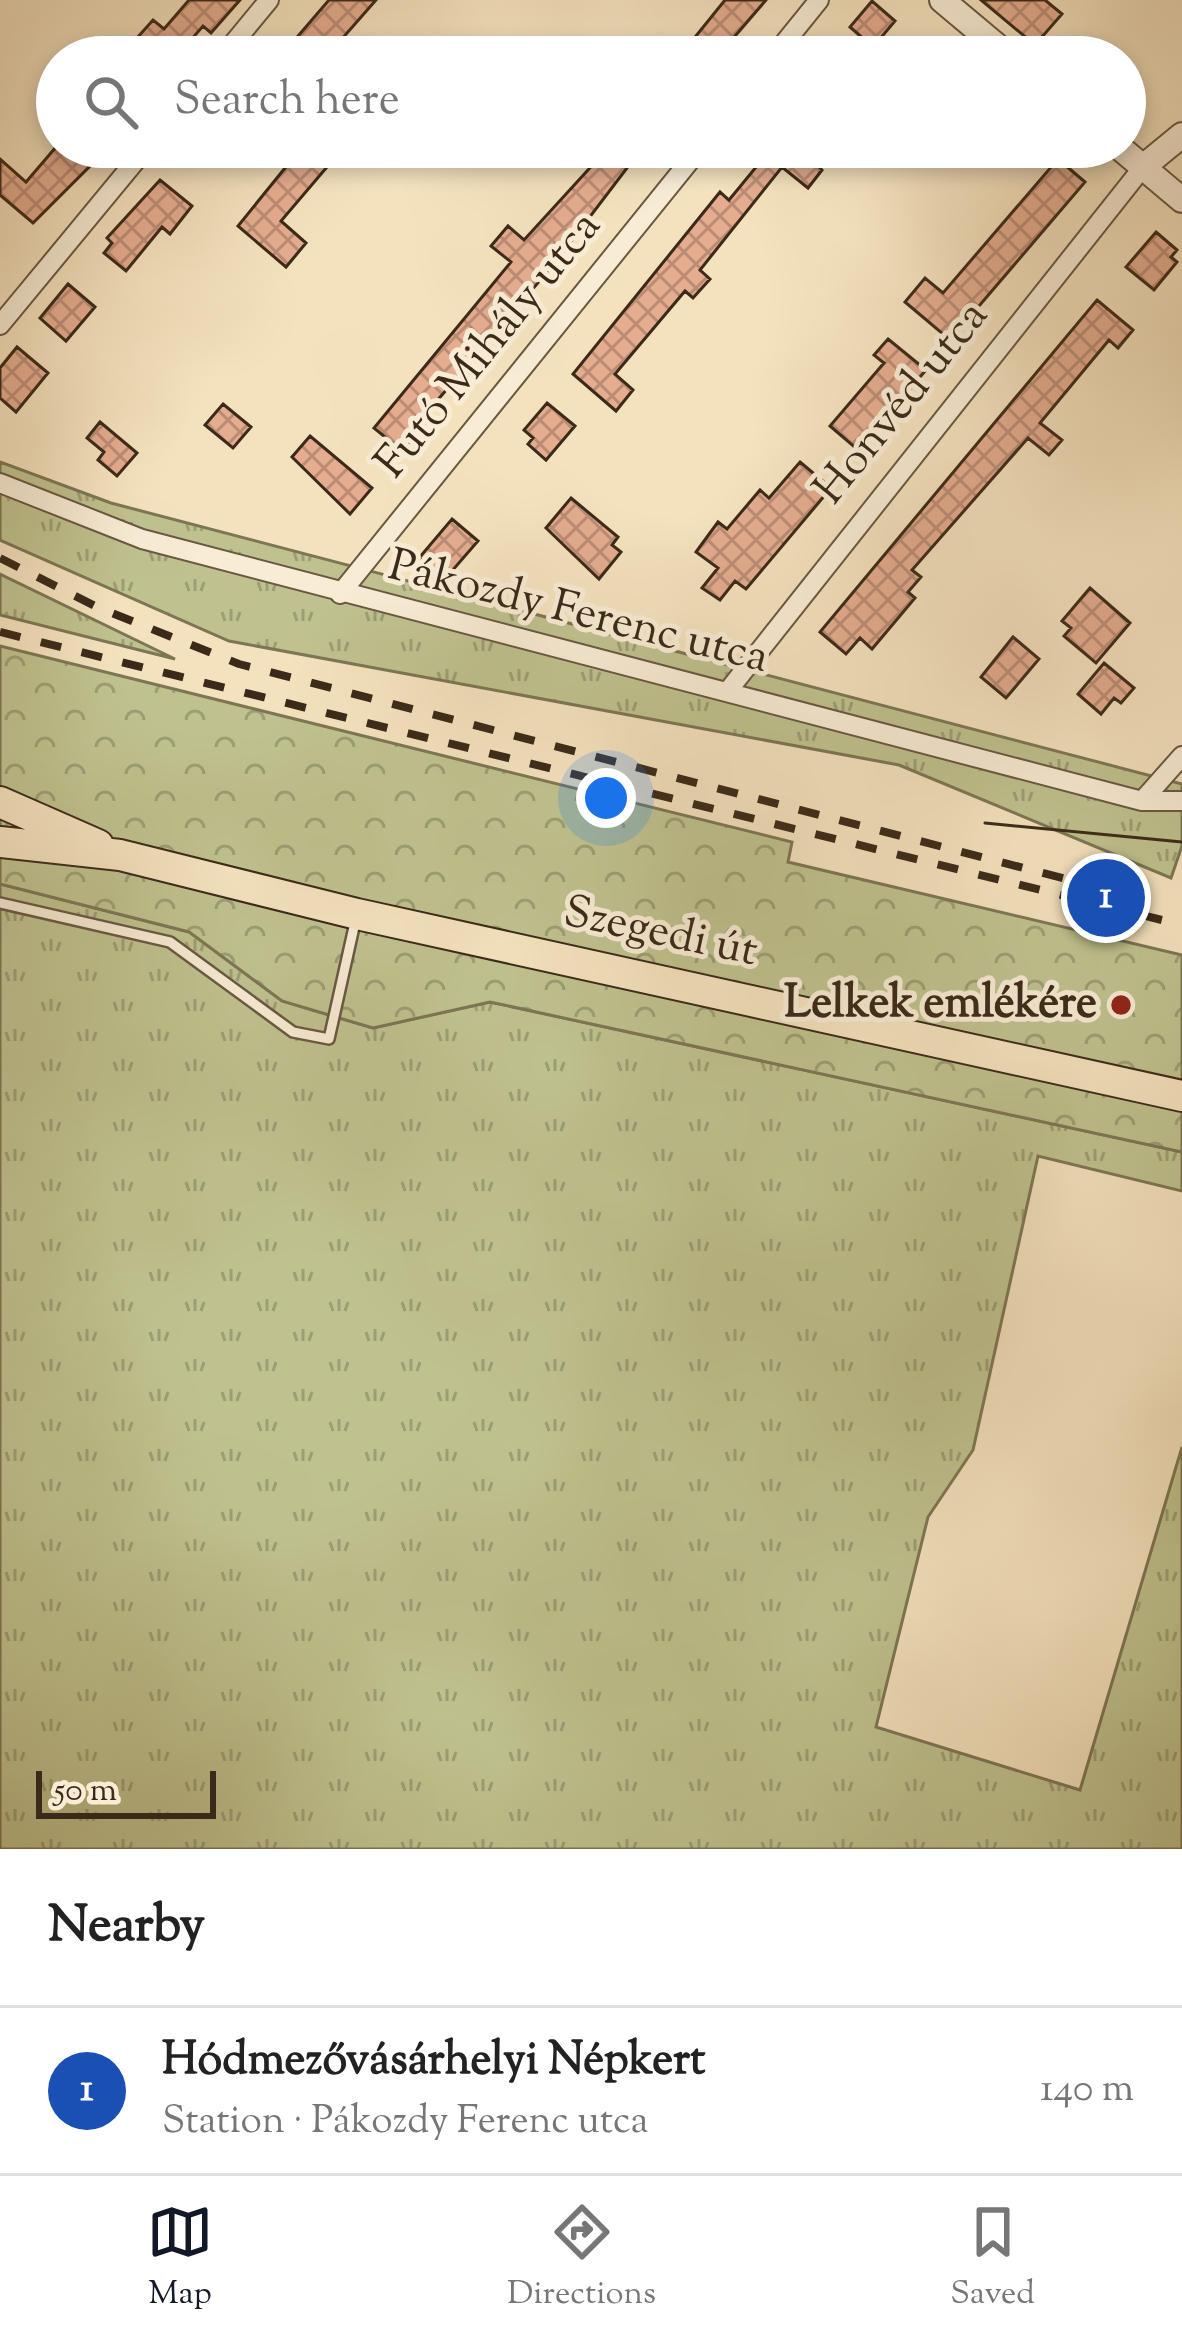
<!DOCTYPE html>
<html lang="en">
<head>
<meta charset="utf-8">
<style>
  :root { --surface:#fff; --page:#f2f2f2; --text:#222; --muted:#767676; --line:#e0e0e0; --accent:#111827 }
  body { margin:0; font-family:"Sorts Mill Goudy",serif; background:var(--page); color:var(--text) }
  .scale { position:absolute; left:36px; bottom:30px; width:180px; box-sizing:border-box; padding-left:12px; border:6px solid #3b2a19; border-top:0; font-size:33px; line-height:42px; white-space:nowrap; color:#3b2a19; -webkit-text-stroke:9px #f8ecd5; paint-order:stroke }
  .you { position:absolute; left:606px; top:798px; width:42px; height:42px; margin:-30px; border:9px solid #fff; border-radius:50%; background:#1a73e8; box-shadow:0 0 0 18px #1a73e833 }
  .badge { display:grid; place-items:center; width:78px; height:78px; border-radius:50%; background:var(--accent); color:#fff; font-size:39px; font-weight:700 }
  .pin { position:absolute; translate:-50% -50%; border:6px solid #fff; box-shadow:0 3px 12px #0006 }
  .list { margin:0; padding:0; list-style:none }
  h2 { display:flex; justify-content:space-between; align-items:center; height:156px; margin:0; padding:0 48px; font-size:51px }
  h2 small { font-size:39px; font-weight:400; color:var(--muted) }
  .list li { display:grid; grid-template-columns:78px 1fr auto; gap:36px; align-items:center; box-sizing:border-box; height:168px; padding:0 48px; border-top:3px solid var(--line) }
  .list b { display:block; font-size:45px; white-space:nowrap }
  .list p { margin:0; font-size:39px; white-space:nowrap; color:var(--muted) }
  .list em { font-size:39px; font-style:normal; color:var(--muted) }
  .icon { flex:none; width:66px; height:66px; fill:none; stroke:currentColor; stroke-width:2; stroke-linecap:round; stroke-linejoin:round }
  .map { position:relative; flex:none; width:1182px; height:1849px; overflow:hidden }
  .search { position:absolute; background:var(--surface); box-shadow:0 6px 18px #0003; left:36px; right:36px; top:36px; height:132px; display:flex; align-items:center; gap:30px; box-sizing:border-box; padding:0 42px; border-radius:66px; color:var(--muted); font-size:45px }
  .sheet { height:324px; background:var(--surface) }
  nav { display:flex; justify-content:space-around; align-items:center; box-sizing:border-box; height:168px; border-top:3px solid var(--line); background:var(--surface); font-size:33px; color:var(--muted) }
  nav a { display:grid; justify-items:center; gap:6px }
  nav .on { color:var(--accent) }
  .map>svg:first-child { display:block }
</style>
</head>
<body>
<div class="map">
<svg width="1182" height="1849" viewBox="0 0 1182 1849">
  <defs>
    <pattern id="grass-tufts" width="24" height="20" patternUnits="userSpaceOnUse" patternTransform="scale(3)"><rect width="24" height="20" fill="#bfc28f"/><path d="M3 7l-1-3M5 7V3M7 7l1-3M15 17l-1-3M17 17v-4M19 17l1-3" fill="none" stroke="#9c9e74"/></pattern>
    <pattern id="forest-crowns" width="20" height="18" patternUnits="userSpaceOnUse" patternTransform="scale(3)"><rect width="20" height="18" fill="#bfc28f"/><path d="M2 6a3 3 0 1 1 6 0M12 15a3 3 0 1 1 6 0" fill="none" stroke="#9c9e74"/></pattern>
    <pattern id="building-cross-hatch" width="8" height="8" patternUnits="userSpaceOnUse" patternTransform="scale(3)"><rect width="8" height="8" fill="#e5ac8f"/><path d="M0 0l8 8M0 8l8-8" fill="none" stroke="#bb8c74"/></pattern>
  </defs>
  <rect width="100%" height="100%" fill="#f4e2be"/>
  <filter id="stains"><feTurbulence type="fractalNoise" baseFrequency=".00167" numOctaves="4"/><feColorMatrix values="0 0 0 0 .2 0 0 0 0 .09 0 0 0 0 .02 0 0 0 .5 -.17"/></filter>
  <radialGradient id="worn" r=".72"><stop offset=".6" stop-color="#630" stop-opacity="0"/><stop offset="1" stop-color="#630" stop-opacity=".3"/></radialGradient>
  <path fill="url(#grass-tufts)" stroke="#7d7654" stroke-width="3" d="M 0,462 L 111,503 L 1182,784 L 1182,846 L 1171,878 L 899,765 L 229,641 L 0,540 Z
    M 0,574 L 175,659 L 0,615 Z
    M 0,884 L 190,932 L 282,1001 L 373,1028 L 490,1002 L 1182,1152 L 1182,1191 L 1038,1156 L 973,1450 L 928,1517 L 876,1727 L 1080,1790 L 1182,1447 L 1182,1849 L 0,1849 Z"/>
  <path fill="url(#forest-crowns)" stroke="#7d7654" stroke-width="3" d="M 0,646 L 792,842 L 788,862 L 1182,955 L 1182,1152 L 490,1002 L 373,1028 L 282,1001 L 189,932 L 0,884 Z"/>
  <path fill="url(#building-cross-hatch)" stroke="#3b2a19" stroke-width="3" d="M 189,0 L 240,0 L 211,33 L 203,26 L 176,57 L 120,57 L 153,20 L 164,29 Z
    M 329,0 L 376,0 L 326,57 L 280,57 Z
    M 725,0 L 766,0 L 717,57 L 679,57 Z
    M 981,0 L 1045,0 L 1062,14 L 1035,45 Z
    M 872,1 L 895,21 L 873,47 L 850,27 Z
    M 56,147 L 87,147 L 79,155 L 91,165 L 33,223 L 0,195 L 0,159 L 26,182 Z
    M 302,147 L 344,147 L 281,221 L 306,243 L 286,267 L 238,226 Z
    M 609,147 L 643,147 L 554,264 L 424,416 L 428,420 L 402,451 L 374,428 L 511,262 L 491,246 L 508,226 L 524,240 Z
    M 735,147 L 799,147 L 822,170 L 808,188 L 782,167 L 700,270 L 710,279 L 693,298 L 685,291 L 615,374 L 633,390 L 616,411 L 573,374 L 720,192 L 729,200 L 757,166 Z
    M 1058,159 L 1085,182 L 950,340 L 905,302 L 925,278 L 943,293 Z
    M 160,180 L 192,206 L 170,234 L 162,227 L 126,271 L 104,253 L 112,243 L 107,238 Z
    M 1156,232 L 1177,250 L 1171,257 L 1177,262 L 1154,290 L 1126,267 Z
    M 68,284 L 95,307 L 66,341 L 40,318 Z
    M 1097,300 L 1133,330 L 1118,348 L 1109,340 L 1040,423 L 1062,440 L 1049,455 L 1028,438 L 912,570 L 921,577 L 908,592 L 915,598 L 872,649 L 860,638 L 846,654 L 820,632 Z
    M 888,339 L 926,370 L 858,450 L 830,426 L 884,363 L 874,355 Z
    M 17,347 L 48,373 L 16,412 L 0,398 L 0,368 Z
    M 547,403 L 575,426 L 546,460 L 528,444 L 533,438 L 524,430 Z
    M 223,404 L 251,427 L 233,448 L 205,425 Z
    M 100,422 L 137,453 L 117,476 L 98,460 L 104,452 L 87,438 Z
    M 310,436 L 372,488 L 350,514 L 292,457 Z
    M 800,462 L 831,488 L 746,589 L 735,581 L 720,600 L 702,588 L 718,568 L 696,552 L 718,522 L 727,529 L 760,490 L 769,498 Z
    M 571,498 L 618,537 L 612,545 L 621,552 L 599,579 L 546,528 Z
    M 452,519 L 478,541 L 445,579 L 419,558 Z
    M 1090,588 L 1130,623 L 1096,663 L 1064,636 L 1071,628 L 1062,621 Z
    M 1013,637 L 1039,659 L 1006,698 L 981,677 Z
    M 1104,663 L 1134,688 L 1121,703 L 1114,698 L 1101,714 L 1078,694 Z"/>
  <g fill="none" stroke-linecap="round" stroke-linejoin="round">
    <defs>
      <path id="service" d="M 0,903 L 170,942 L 293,1032 L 329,1039 L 356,918"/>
      <path id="minor" d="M 222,57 L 269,0
        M 773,57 L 819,0
        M 0,325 L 147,147
        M 0,483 L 142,539 L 1142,801 L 1182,801
        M 340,594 L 701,147
        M 727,692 L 1143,167
        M 1142,801 L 1182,756"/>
      <path id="tertiary" d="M 942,0 L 1010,57
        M 1119,147 L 1182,200
        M 1143,167 L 1182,135"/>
      <path id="primary" d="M 0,802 L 98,845
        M 0,842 L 120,855 L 357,914 L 1182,1096"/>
    </defs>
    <use href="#service" stroke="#695842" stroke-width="14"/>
    <use href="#minor" stroke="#695842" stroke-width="22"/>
    <use href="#tertiary" stroke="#695842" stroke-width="28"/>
    <use href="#primary" stroke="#3b2a19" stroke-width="34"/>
    <use href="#service" stroke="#f8ecd5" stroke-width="9"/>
    <use href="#minor" stroke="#f8ecd5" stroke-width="18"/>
    <use href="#tertiary" stroke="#f8ecd5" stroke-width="24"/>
    <use href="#primary" stroke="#f4e2be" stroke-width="30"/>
    <path stroke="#3b2a19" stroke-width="3" d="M 985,823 L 1182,842"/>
    <path stroke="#3b2a19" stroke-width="8" stroke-dasharray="21 21" stroke-linecap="butt" d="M 0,558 L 97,607 L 239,664 L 1066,879
      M 0,632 L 1182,925"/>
  </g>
  <circle fill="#8f2418" stroke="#f8ecd5" stroke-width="4.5" cx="1121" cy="1005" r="12"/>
  <g text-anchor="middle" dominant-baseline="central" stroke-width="10" stroke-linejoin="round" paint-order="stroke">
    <g font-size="45" fill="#3b2a19" stroke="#f8ecd5">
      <text transform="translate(490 346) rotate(-51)">Futó Mihály utca</text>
      <text transform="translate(903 404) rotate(-51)">Honvéd utca</text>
      <text transform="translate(578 614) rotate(14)">Pákozdy Ferenc utca</text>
      <text transform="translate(660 934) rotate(12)">Szegedi út</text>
    </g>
    <g font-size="45" font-weight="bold" fill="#3b2a19" stroke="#f8ecd5" text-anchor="end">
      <text x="1097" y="1005">Lelkek emlékére</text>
    </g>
  </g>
  <rect width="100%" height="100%" filter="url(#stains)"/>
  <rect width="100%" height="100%" fill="url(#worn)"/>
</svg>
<div class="scale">50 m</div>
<div class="you"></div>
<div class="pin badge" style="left:1106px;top:898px;background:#1a4fb4">1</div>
<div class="search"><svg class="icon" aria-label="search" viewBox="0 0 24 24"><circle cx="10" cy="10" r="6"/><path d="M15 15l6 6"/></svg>Search here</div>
</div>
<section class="sheet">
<h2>Nearby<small></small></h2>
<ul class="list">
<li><span class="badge" style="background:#1a4fb4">1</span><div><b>Hódmezővásárhelyi Népkert</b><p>Station · Pákozdy Ferenc utca</p></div><em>140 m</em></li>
</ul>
</section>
<nav>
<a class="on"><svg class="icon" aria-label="map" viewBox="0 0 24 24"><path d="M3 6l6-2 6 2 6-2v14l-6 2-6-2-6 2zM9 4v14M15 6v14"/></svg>Map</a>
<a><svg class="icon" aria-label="directions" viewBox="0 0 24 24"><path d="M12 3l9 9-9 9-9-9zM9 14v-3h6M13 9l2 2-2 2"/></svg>Directions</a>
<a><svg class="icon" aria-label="saved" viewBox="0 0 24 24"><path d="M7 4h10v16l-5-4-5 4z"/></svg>Saved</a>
</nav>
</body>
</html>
